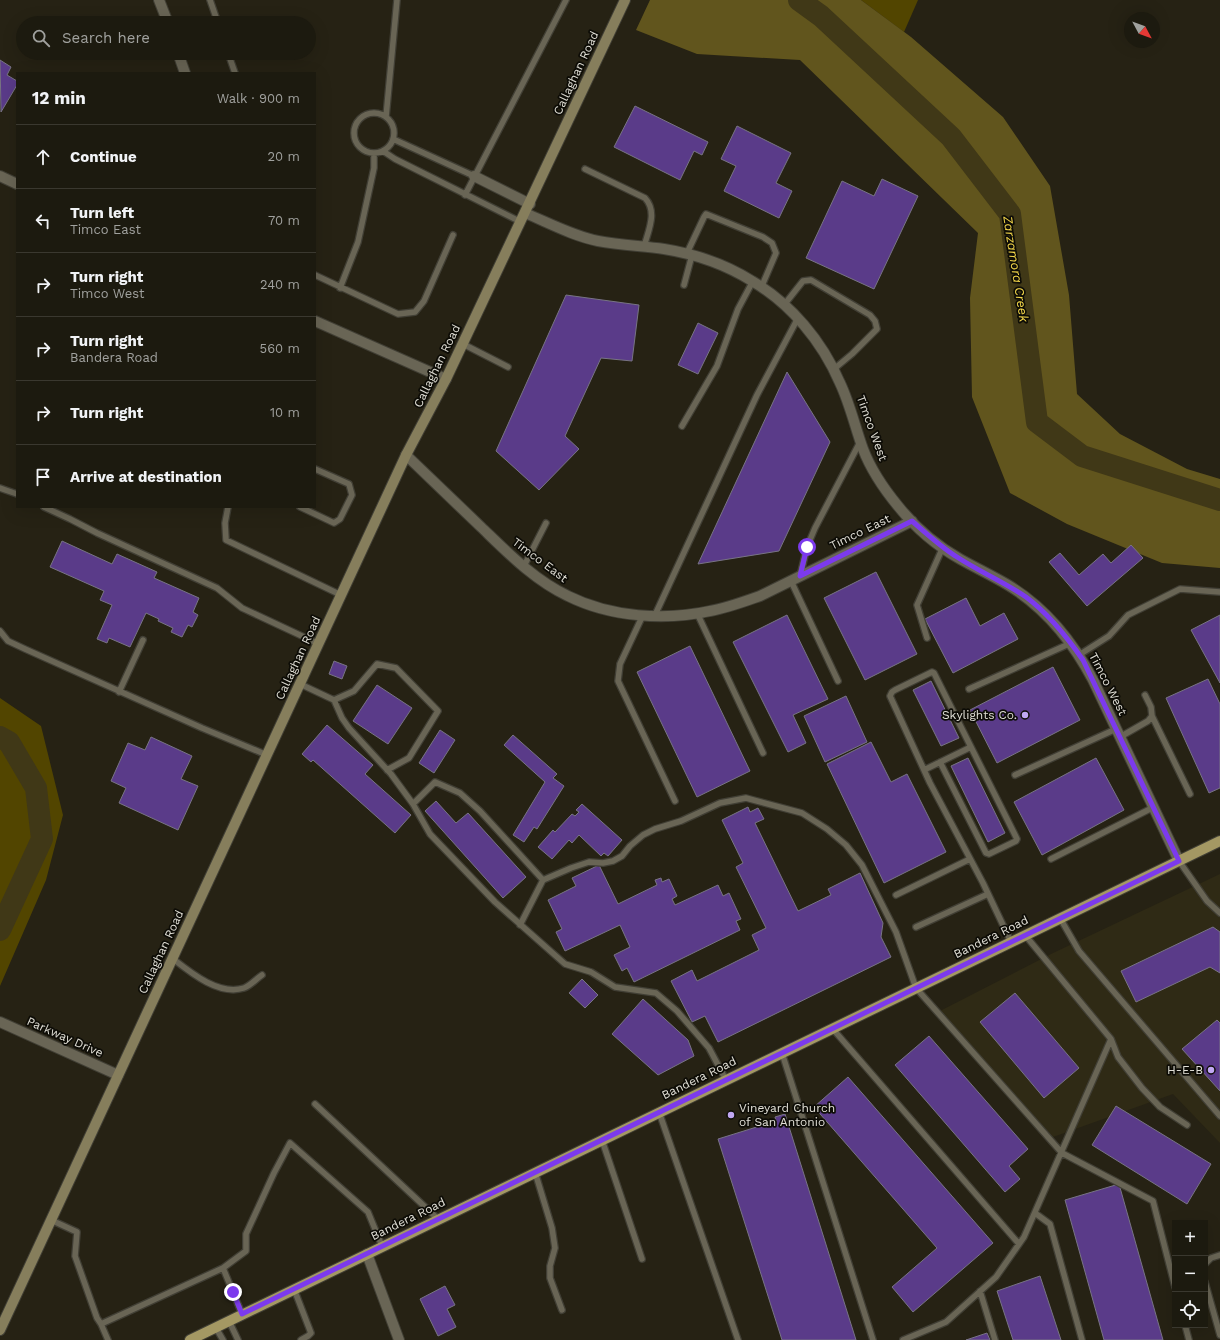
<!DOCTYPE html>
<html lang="en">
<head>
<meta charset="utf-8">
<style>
  :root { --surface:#1c1a0f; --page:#252318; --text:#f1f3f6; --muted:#a0a19e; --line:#3a382f }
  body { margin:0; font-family:"Work Sans",sans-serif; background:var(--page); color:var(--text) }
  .controls { position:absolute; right:12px; bottom:12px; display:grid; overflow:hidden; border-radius:0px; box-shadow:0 4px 16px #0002 }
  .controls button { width:36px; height:36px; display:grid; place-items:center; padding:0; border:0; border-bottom:1px solid var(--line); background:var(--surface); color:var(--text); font:20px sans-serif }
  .compass { position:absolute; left:1124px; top:12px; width:36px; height:36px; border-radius:50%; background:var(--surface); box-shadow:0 4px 16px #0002; rotate:131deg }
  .stop { position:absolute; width:12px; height:12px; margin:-9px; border:3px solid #7c3aed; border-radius:50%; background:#fff }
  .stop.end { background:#7c3aed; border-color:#fff; box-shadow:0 1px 4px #0008 }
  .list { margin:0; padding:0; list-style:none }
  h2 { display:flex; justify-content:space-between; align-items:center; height:52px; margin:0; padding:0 16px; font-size:17px }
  h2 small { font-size:13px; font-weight:400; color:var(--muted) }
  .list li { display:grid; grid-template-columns:26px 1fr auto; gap:12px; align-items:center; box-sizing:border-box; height:64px; padding:0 16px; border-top:1px solid var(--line) }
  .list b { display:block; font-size:15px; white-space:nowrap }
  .list p { margin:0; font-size:13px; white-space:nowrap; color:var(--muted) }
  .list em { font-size:13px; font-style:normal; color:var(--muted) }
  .icon { flex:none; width:22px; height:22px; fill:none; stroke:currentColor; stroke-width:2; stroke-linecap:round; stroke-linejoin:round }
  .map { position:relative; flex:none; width:1220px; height:1340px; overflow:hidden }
  .search { position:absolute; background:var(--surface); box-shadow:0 4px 16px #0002; left:16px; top:16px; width:300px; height:44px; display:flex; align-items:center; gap:10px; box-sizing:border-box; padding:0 14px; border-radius:22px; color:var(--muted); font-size:15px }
  .panel { position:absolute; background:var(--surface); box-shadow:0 4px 16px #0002; left:16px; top:72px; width:300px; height:436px; border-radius:0px }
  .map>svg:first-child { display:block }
</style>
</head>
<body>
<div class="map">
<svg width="1220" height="1340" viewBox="0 0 1220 1340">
  <rect width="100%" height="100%" fill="#262214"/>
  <path fill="#2f2a15" d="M 1220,874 L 1220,1143 L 1173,1094 L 1053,1137 L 940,1011 L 1051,954 Z"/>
  <path fill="#524500" d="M 861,0 L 918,0 L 904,32 Z
    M 0,698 L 41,726 L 63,815 L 46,880 L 0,986 Z"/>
  <path fill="#61551d" d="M 650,0 L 861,0 L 911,37 L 1003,117 L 1050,186 L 1069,295 L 1077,394 L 1120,434 L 1187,469 L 1220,479 L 1220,568 L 1162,563 L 1067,524 L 1010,493 L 972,397 L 970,298 L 978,233 L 800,60 L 697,54 L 636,30 Z"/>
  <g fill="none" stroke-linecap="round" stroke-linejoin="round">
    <path stroke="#403817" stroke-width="22" d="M 799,0 L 821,16 L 951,137 L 1010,214 L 1037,422 L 1082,456 L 1220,500
      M 0,737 L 9,742 L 36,788 L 42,839 L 0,930"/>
  </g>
  <path fill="#5a3b89" stroke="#787484" d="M 0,60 L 11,67 L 7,75 L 17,81 L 17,85 L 1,112 Z
    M 635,106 L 708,142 L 702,155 L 694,151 L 680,180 L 614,147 Z
    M 737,126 L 791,153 L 776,183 L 792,191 L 779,218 L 724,191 L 736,166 L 721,159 Z
    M 882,179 L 918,196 L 874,289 L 806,258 L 842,181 L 874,196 Z
    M 566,295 L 639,305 L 632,361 L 601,358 L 565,436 L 579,449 L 539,490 L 496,451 Z
    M 698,323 L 718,333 L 698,374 L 678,365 Z
    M 787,372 L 830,442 L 779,551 L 698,564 Z
    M 62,541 L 112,564 L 117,554 L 157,572 L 154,578 L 199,598 L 193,612 L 198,615 L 192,627 L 188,625 L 182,637 L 171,632 L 173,628 L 158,621 L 159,619 L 146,613 L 130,647 L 109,638 L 107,643 L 97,639 L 112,605 L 100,600 L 104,591 L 50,567 Z
    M 1131,545 L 1143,558 L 1087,606 L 1049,562 L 1060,553 L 1079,575 L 1103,554 L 1111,563 Z
    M 876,572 L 917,654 L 865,680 L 824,598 Z
    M 966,598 L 980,626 L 1004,613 L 1018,639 L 953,673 L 925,619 Z
    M 787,615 L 828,699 L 793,715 L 806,743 L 788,752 L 733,642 Z
    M 1220,615 L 1220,683 L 1191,630 Z
    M 690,646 L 750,771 L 697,797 L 637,672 Z
    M 334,661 L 347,666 L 342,679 L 329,674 Z
    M 1053,667 L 1080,720 L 997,763 L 970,710 Z
    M 1208,679 L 1220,704 L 1220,788 L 1209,793 L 1166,698 Z
    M 931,681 L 959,738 L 941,746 L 913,690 Z
    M 377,685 L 412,708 L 388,744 L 353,721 Z
    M 846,696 L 867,742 L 825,762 L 804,716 Z
    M 327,725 L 373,765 L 365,774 L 411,815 L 395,833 L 313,760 L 311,762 L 302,754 Z
    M 440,730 L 455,740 L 434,773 L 419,763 Z
    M 513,735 L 557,774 L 553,778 L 564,786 L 537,829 L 534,827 L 524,842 L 513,835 L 545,782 L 504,745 Z
    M 151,737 L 192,756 L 181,779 L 198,786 L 178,830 L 119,803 L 126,788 L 111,781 L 128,743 L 145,750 Z
    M 871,742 L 891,782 L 907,774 L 946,852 L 884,883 L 827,764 Z
    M 968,758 L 1005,833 L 988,842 L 951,766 Z
    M 1096,758 L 1124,810 L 1042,855 L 1014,802 Z
    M 436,801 L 456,823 L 468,813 L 526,877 L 503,898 L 425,811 Z
    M 582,804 L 622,840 L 608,856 L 604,853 L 601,856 L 579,835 L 572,843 L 569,840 L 552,859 L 538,847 L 553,830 L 555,832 L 572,814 L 575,816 L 579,812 L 576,810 Z
    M 748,807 L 750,812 L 758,808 L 764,819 L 755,823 L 798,911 L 831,895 L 828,889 L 860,873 L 883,923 L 881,937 L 891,957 L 718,1042 L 705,1016 L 692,1022 L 671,981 L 692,970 L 697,981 L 759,950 L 752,935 L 766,928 L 736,867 L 743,863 L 722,820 Z
    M 599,865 L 618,904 L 657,885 L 655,880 L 661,878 L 662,882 L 669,879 L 677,896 L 672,899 L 675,905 L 718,885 L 723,896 L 729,893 L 741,919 L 736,921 L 740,930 L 634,982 L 627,968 L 622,971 L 614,955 L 630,947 L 620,925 L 565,951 L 556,932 L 562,929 L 548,900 L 576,886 L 572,878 Z
    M 1213,927 L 1220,932 L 1220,973 L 1210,967 L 1136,1002 L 1121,971 Z
    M 582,979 L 598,995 L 585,1008 L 569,993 Z
    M 1015,993 L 1079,1068 L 1044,1098 L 980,1022 Z
    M 643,999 L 688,1040 L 694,1056 L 658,1075 L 612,1034 Z
    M 1217,1020 L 1220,1023 L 1220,1091 L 1182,1049 Z
    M 929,1036 L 1028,1149 L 1009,1166 L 1020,1179 L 1005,1192 L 895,1065 Z
    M 848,1077 L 993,1243 L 913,1312 L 892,1287 L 937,1248 L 814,1107 Z
    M 1116,1106 L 1211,1164 L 1187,1204 L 1092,1145 Z
    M 785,1114 L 856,1340 L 782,1340 L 718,1139 L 776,1121 L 775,1117 Z
    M 1119,1184 L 1163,1340 L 1104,1340 L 1065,1200 Z
    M 1040,1276 L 1061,1340 L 1013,1340 L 997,1291 Z
    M 445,1286 L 455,1305 L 447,1309 L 456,1327 L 438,1336 L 420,1299 Z
    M 987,1333 L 990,1340 L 966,1340 Z"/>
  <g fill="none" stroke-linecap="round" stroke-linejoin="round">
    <defs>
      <path id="lane" d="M 210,0 L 218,23
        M 228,53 L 235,73
        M354 133a20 20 0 1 1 40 0a20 20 0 1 1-40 0Z
        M 386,117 L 397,0
        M 393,139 L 474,176
        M 383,151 L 395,159 L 521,222
        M 585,169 L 645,198 C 658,212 648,231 644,247
        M 465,195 L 566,0
        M 687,253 L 704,217 L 706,214 L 763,237 L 772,243 L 776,253 L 761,288
        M 315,275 L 398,314 L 415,312 L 424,301 L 453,235
        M 684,285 L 692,255
        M 340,288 L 358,242 L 374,168 L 374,153
        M 784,305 L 803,281 L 811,280 L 870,315 L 875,321 L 877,329 L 852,354 L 834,369
        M 463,344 L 508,367
        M 682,426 L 717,366 L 738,309 L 753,281
        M 0,488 L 17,494
        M 44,507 L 70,519 L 97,533 L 217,588 L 242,608 L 319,644
        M 228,507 L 225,523 L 226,540 L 341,595
        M 300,507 L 334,523 L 340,519 L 352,495 L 349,484 L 315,469
        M 524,566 L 546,523
        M 800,576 L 807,547 L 815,528 L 860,442
        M 791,581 L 838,681
        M 697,613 L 763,753
        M 643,615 L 620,664 L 618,681 L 675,801
        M 655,615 L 757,395 L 798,318
        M 0,631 L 8,641 L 25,649 L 202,728 L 267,755
        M 927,638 L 917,605 L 943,547
        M 1079,655 L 1109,636 L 1128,615 L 1180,589 L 1220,592
        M 300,684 L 334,700 L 342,718 L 349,728 L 391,774 L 413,804 L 430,834 L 495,902 L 565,964 L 591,972 L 615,987 L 656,993 L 677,1011 L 709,1048 L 726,1080
        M 969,689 L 1071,643
        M 119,692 L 143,640
        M 334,700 L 354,691 L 377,664 L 396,668 L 438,711 L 409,758 L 387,770
        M 1152,716 L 1190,794
        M 1120,737 L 1148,721 L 1152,716 L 1151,707 L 1145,695
        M 940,762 L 986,853 L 989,854 L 1016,841 L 1017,839 L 934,673 L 932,672 L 895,690 L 892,692 L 890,696 L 930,783 L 983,883 L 1011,942
        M 924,770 L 971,747
        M 1015,775 L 1116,729
        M 413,804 L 435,782 L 460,793 L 480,811 L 543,880 L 520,925
        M 1051,859 L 1154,807
        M 1179,861 L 1207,901 L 1220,913
        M 543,880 L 571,868 L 589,862 L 603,863 L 613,861 L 622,856 L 630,846 L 643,835 L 655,829 L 681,821 L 720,803 L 746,798 L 802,813 L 827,829 L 846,845 L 862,865 L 896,932 L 916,988 L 1062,1153 L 1153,1201 L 1175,1287
        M 896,895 L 970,859
        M 1060,918 L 1079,951 L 1220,1116
        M 916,927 L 988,894
        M 172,958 C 191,973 219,996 244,988 C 250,986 256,979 262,975
        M 832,1028 L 1019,1244
        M 1111,1039 L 1118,1057 L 1142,1088 L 1160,1107 L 1187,1125
        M 782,1053 L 873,1340
        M 315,1104 L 438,1219
        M 659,1112 L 738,1340
        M 602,1140 L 642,1259
        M 535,1172 L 552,1228 L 555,1248 L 550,1266 L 550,1278 L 562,1310
        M 1035,1213 L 1050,1224 L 1082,1340
        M 51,1220 L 77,1232 L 75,1256 L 97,1318 L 101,1324 L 223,1268 L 246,1251 L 246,1234 L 274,1173 L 290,1143 L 368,1212 L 382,1246
        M 1205,1264 L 1211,1258 L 1220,1255
        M 223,1268 L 242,1314
        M 1205,1282 L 1220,1335
        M 294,1289 L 311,1333 L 308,1336 L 301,1340
        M 980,1291 L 995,1340
        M 229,1321 L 238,1340
        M 101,1324 L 108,1340
        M 1185,1325 L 1189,1340
        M 216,1328 L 223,1340
        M 903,1340 L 946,1322 L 996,1277 L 1024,1237 L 1111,1039 L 1025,935"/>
      <path id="street" d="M 159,0 L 168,23
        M 178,53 L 185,73
        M 0,176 L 17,184
        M 474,176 L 530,204
        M 525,213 C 549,223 573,236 598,241 C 620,245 642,246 664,249 C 695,254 725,264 752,281 C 791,304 822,341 840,383 C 850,404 855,427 863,449 C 871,470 884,489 898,506 C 914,526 937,546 960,559 C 976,568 993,576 1008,585 C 1046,608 1073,642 1093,680 L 1179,861
        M 315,321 L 446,379
        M 406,455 C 431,479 456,503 481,527 C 507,552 534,580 568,596 C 610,617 665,621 710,611 C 727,608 743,602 760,596 L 912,521
        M 0,1022 L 118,1075
        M 367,1254 L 399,1340"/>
      <path id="secondary" d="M 0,1330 L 406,455 L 446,379 L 625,0"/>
      <path id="primary" d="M 190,1340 L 1220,841"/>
    </defs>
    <use href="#lane" stroke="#413f35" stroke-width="8"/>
    <use href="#street" stroke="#413f35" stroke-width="12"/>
    <use href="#secondary" stroke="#413f35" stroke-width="12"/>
    <use href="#primary" stroke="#413f35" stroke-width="12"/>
    <use href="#lane" stroke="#696555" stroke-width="5.5"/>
    <use href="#street" stroke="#696555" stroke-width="10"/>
    <use href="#secondary" stroke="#867e5c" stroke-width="10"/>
    <use href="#primary" stroke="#a49863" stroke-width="10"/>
  </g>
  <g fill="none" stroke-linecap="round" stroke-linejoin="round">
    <path stroke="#7c3aed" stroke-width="5" d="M 233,1292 L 242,1314 L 1179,861 L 1083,660 C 1067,637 1049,614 1026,597 C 1004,582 980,572 957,557 C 941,547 927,534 912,521 L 800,576 L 807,547"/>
  </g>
  <g fill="#c1a8f3" stroke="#0d0c06" stroke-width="1.5">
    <circle cx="1025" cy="715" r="4"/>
    <circle cx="1211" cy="1070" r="4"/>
    <circle cx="731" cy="1115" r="4"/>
  </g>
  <g text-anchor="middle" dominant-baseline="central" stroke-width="3.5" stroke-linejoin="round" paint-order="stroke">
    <g font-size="12" fill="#e1dfd6" stroke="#0d0c06">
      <text transform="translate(576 73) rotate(-65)">Callaghan Road</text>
      <text transform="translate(437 366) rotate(-64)">Callaghan Road</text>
      <text transform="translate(872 428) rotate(70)">Timco West</text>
      <text transform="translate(860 532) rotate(-26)">Timco East</text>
      <text transform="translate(540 560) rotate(37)">Timco East</text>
      <text transform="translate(298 658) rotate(-65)">Callaghan Road</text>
      <text transform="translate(1108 684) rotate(63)">Timco West</text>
      <text transform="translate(991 937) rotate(-26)">Bandera Road</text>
      <text transform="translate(161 952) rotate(-65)">Callaghan Road</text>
      <text transform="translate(65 1037) rotate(24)">Parkway Drive</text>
      <text transform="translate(699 1078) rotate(-26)">Bandera Road</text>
      <text transform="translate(408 1219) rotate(-26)">Bandera Road</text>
    </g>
    <g font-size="12" fill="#e1dfd6" stroke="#0d0c06" text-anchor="end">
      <text x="1017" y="715">Skylights Co.</text>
      <text x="1203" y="1070">H-E-B</text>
      <text x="739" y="1108" text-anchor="start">Vineyard Church<tspan x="739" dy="14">of San Antonio</tspan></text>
    </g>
    <g font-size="13" font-style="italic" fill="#f4d74a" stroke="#0d0c06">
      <text transform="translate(1016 269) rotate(81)">Zarzamora Creek</text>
    </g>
  </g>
</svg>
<div class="controls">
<button>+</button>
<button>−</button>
<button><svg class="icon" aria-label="locate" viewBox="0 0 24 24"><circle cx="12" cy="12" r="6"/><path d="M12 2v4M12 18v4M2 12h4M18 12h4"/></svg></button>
</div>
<svg class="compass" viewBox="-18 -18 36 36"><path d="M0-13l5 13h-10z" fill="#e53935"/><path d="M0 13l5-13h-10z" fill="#a0a19e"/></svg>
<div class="stop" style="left:807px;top:547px"></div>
<div class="stop end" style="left:233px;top:1292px"></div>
<div class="search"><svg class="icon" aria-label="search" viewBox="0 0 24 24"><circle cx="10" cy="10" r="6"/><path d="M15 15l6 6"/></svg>Search here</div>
<section class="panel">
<h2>12 min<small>Walk · 900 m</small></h2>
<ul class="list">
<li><svg class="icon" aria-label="ahead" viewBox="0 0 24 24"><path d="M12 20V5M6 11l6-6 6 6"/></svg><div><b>Continue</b></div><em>20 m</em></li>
<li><svg class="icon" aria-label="left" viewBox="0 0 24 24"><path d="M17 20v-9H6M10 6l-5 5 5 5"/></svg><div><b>Turn left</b><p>Timco East</p></div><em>70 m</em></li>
<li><svg class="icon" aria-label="right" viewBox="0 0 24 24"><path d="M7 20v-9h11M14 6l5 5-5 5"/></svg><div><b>Turn right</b><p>Timco West</p></div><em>240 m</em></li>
<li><svg class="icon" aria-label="right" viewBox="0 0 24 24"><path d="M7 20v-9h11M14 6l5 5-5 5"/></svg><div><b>Turn right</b><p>Bandera Road</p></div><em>560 m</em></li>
<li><svg class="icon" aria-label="right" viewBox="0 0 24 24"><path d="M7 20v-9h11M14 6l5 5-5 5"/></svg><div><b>Turn right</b></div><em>10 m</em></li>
<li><svg class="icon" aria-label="arrive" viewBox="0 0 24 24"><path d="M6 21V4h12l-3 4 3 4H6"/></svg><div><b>Arrive at destination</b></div></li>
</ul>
</section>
</div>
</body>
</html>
